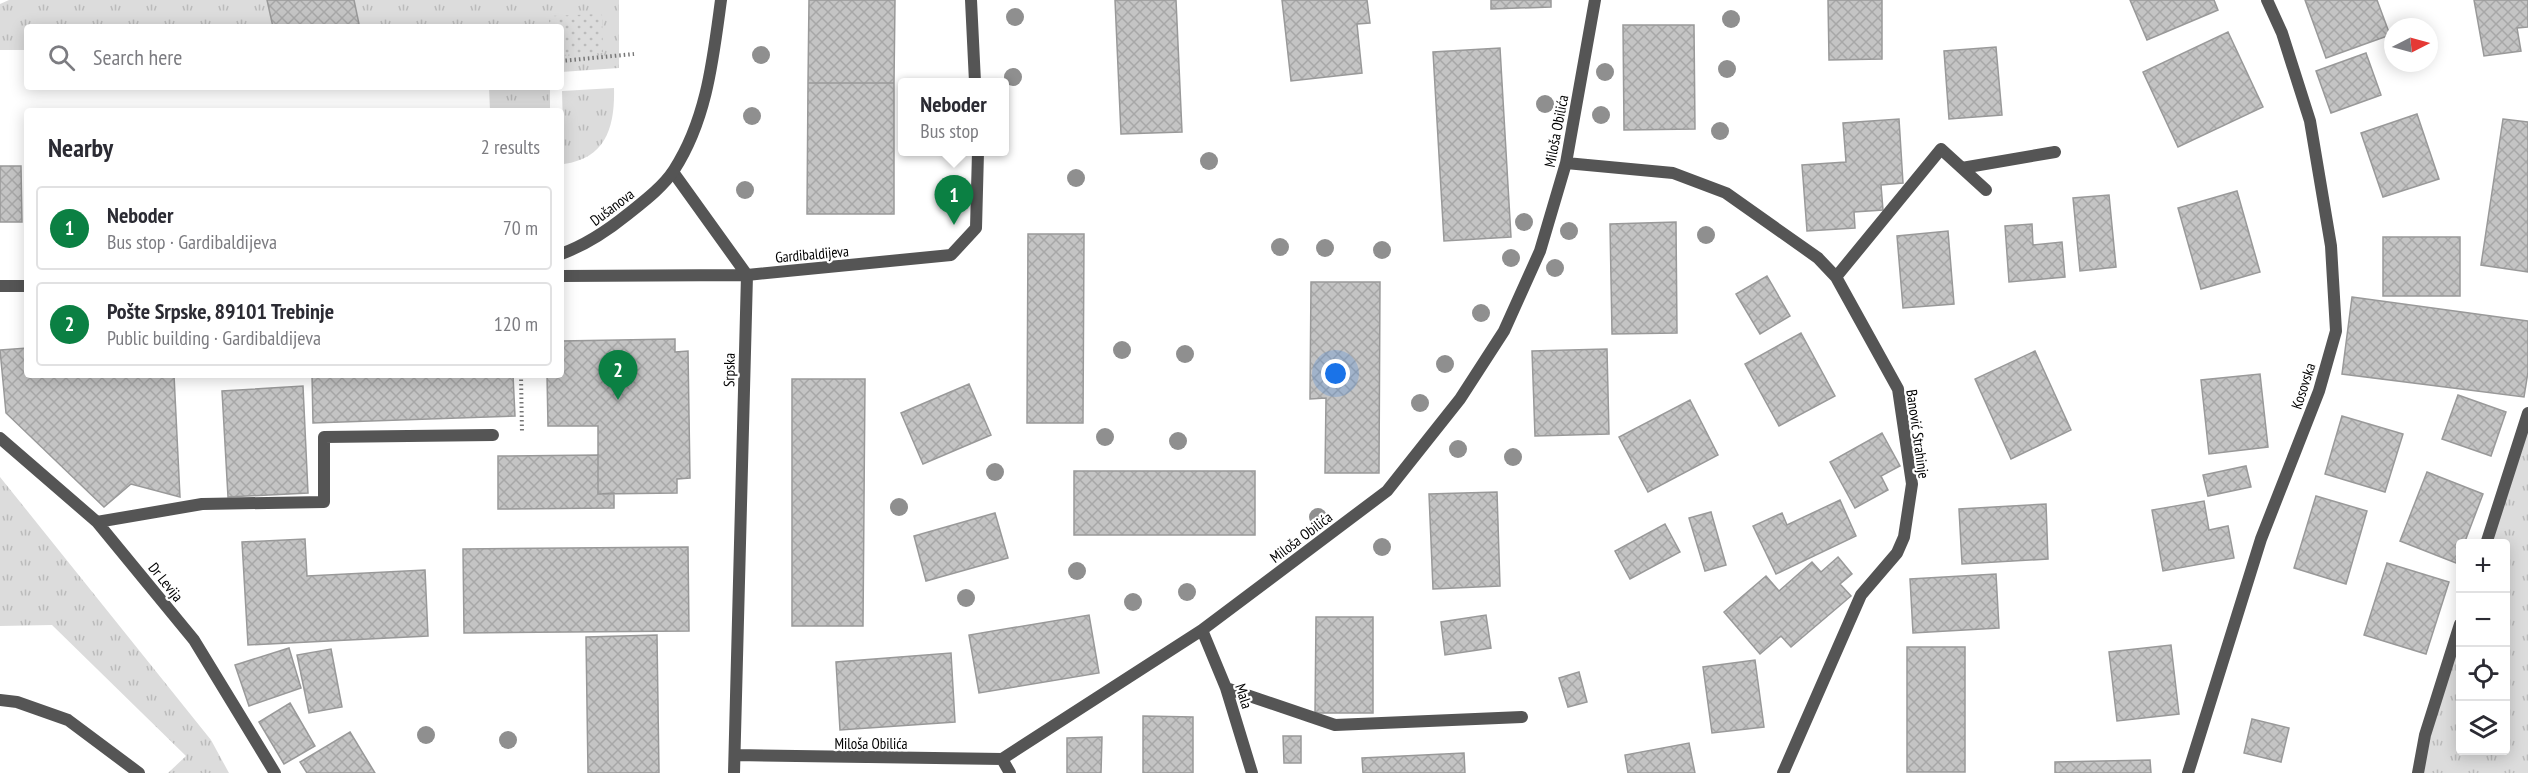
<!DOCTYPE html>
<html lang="en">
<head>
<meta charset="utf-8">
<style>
  :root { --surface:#fff; --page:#f2f2f3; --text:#2b2b33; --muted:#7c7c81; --line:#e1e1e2; --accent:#0b8043 }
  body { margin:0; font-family:"PT Sans Narrow",sans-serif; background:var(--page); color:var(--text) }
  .controls { position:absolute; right:18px; bottom:18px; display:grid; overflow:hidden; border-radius:6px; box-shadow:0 3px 15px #0003 }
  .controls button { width:54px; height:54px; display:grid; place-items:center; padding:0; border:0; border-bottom:2px solid var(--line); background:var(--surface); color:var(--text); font:30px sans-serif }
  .compass { position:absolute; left:2384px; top:18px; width:54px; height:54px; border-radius:50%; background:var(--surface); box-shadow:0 3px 15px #0003; rotate:84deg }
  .you { position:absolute; left:1336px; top:374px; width:21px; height:21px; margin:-15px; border:4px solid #fff; border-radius:50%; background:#1a73e8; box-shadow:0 0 0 9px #1a73e833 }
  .badge { display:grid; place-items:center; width:39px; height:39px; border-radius:50%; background:var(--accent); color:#fff; font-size:20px; font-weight:700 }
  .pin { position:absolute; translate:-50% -50px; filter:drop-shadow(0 2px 3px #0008) }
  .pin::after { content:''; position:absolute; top:32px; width:21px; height:18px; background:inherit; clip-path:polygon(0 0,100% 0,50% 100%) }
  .popup { position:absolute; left:898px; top:78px; width:111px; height:78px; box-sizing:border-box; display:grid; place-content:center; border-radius:6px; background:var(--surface); filter:drop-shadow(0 2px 4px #0005); font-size:20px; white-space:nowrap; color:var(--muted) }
  .popup b { font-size:22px; color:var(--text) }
  .popup::after { content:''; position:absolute; left:50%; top:100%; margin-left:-12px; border:12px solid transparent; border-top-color:var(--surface) }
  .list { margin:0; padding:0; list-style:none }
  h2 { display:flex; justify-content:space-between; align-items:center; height:78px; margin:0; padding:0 24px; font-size:26px }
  h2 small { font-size:20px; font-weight:400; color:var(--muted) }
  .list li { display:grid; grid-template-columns:39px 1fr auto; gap:18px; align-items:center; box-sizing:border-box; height:84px; margin:0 12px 12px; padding:0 12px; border:2px solid var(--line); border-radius:6px }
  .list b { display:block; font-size:22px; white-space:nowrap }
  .list p { margin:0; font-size:20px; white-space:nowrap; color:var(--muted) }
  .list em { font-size:20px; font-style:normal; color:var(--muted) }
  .icon { flex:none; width:33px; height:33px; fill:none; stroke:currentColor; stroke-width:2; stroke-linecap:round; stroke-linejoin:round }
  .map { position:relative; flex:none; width:2528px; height:773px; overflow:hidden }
  .search { position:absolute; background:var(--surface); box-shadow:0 3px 15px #0003; left:24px; top:24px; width:540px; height:66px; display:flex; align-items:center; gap:15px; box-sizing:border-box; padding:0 21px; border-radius:6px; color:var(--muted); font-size:22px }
  .panel { position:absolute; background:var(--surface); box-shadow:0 3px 15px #0003; left:24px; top:108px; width:540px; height:270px; border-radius:6px }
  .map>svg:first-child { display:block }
</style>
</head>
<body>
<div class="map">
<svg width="2528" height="773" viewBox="0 0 2528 773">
  <defs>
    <pattern id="grass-tufts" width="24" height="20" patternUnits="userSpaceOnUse" patternTransform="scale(1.5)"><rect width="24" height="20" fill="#dcdcdc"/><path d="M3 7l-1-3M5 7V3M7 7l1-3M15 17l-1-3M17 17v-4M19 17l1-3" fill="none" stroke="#bbb"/></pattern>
    <pattern id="park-dots" width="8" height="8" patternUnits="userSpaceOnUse" patternTransform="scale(1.5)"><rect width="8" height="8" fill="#dcdcdc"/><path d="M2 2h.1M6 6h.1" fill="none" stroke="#bbb" stroke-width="1.8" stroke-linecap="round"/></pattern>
    <pattern id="building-cross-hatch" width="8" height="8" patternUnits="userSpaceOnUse" patternTransform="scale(1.5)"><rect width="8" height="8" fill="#c4c4c4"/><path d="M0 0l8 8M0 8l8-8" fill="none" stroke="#a7a7a7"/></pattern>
  </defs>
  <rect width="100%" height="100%" fill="#fff"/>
  <path fill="url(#grass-tufts)" d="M 9,0 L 267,0 L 273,27 L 27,27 L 27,50 L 0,50 L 0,4 Z
    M 354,0 L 619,0 L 619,68 L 561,72 L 561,27 L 344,27 L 359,23 Z
    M 489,87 L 550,87 L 550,111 L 490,111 Z
    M 614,88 C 615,127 606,158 564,164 L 562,91 Z
    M 2528,413 L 2528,773 L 2418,773 L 2460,624 L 2460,750 L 2506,750 L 2506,544 L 2486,543 Z
    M 0,477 L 211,740 L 229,773 L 168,773 L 186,756 L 52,625 L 0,626 Z"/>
  <path fill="url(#park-dots)" d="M 602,14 L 603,53 L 561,55 L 561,27 L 549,27 L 549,16 Z"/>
  <path fill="url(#building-cross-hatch)" stroke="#999" stroke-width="1.5" d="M 267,0 L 354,0 L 359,24 L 344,27 L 273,27 Z
    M 809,0 L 895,0 L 894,83 L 808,83 Z
    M 1115,0 L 1176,0 L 1182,132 L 1121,134 Z
    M 1282,0 L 1367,0 L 1370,23 L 1357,24 L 1362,73 L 1291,81 Z
    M 1491,0 L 1551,0 L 1551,7 L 1491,9 Z
    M 1828,0 L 1882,0 L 1882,59 L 1829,60 Z
    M 2130,0 L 2214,0 L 2218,10 L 2147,40 Z
    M 2305,0 L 2377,0 L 2390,35 L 2326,58 Z
    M 2474,0 L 2528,0 L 2528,27 L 2517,28 L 2521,51 L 2484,56 Z
    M 1623,25 L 1694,25 L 1695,129 L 1624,130 Z
    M 2228,32 L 2263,107 L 2178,147 L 2143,72 Z
    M 1996,47 L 2002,115 L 1949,119 L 1944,51 Z
    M 1500,48 L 1511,237 L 1444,241 L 1433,52 Z
    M 2366,53 L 2381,95 L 2331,113 L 2316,71 Z
    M 808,83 L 894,83 L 894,214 L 807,214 Z
    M 2417,114 L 2439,179 L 2383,197 L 2361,133 Z
    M 1899,119 L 1903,183 L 1881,185 L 1883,210 L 1854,212 L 1855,228 L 1807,231 L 1802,165 L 1846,162 L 1843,123 Z
    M 2503,119 L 2528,122 L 2528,272 L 2481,265 Z
    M 0,166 L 21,166 L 22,222 L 0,222 Z
    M 2237,191 L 2260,272 L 2201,289 L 2178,208 Z
    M 2109,195 L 2116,267 L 2080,271 L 2073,198 Z
    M 1676,222 L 1677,333 L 1612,334 L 1610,224 Z
    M 2032,224 L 2033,245 L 2062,242 L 2065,277 L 2009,282 L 2005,226 Z
    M 1948,231 L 1954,304 L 1903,308 L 1897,236 Z
    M 1028,234 L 1084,234 L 1083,423 L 1027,423 Z
    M 2383,237 L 2460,237 L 2460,296 L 2383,296 Z
    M 1767,276 L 1790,316 L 1760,334 L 1736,294 Z
    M 1311,282 L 1380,282 L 1379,473 L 1325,473 L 1326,398 L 1310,399 Z
    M 2352,297 L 2528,321 L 2528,372 L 2524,397 L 2342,374 Z
    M 1801,333 L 1835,396 L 1779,426 L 1745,364 Z
    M 675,339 L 675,352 L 688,351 L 690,478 L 677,479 L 677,493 L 598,494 L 598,426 L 548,426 L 547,375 L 561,375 L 561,341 Z
    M 27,348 L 27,375 L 174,375 L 180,497 L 131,484 L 104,507 L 6,413 L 0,350 Z
    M 1607,349 L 1609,434 L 1535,436 L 1532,351 Z
    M 2035,351 L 2071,430 L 2011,459 L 1975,379 Z
    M 2260,374 L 2268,447 L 2209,454 L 2201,380 Z
    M 312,375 L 513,375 L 515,416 L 313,423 Z
    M 792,379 L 865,379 L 863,626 L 792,626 Z
    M 969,384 L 991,435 L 923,464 L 901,413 Z
    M 303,386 L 308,493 L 228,497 L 222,391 Z
    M 2458,395 L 2506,412 L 2491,456 L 2442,439 Z
    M 1690,400 L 1718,455 L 1648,492 L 1619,437 Z
    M 2342,416 L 2403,434 L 2385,492 L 2325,474 Z
    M 1882,433 L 1900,466 L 1881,476 L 1888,490 L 1855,508 L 1830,462 Z
    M 598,455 L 598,494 L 614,493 L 614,508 L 498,509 L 498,456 Z
    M 2246,466 L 2251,487 L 2208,496 L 2203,475 Z
    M 1074,471 L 1255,471 L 1255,535 L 1074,535 Z
    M 2427,472 L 2483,494 L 2464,544 L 2460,544 L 2456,563 L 2400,541 Z
    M 1497,492 L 1500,586 L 1433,589 L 1429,494 Z
    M 2316,496 L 2367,511 L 2346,584 L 2294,568 Z
    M 1840,500 L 1856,536 L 1776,574 L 1753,526 L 1782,513 L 1787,525 Z
    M 2204,501 L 2209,530 L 2228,526 L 2234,558 L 2163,571 L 2152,510 Z
    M 2046,504 L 2048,559 L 1962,564 L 1959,509 Z
    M 1711,512 L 1726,565 L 1705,571 L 1689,518 Z
    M 995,513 L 1008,558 L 926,581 L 914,536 Z
    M 1665,524 L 1680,552 L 1630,579 L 1615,551 Z
    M 305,539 L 307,576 L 425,570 L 428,636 L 248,645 L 242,542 Z
    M 688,547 L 689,631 L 464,633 L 463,549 Z
    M 1838,557 L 1852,574 L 1840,584 L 1851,596 L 1791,647 L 1781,636 L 1760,654 L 1724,612 L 1766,576 L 1779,591 L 1812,562 L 1821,572 Z
    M 2387,563 L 2449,582 L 2426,654 L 2364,635 Z
    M 1996,574 L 1999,628 L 1913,633 L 1910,579 Z
    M 1089,615 L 1099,673 L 979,693 L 969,635 Z
    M 1486,615 L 1491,648 L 1445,655 L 1441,622 Z
    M 1316,617 L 1373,617 L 1373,713 L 1315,713 Z
    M 657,635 L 659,773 L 588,773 L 586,637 Z
    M 2171,645 L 2179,714 L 2117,721 L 2109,652 Z
    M 1907,647 L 1965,647 L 1965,772 L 1907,772 Z
    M 289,648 L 301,688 L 249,706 L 235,665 Z
    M 331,649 L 342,707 L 309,713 L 297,655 Z
    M 951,653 L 955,722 L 840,730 L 836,662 Z
    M 1755,660 L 1764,727 L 1712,733 L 1703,667 Z
    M 1579,672 L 1587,702 L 1568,707 L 1559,678 Z
    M 290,703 L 315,746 L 284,764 L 259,722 Z
    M 1143,716 L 1193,717 L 1193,773 L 1143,773 Z
    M 2252,719 L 2289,728 L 2281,762 L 2244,753 Z
    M 350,732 L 375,773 L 307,773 L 300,762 Z
    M 1283,736 L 1301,736 L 1301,763 L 1284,763 Z
    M 1102,737 L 1101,773 L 1067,773 L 1067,738 Z
    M 1689,743 L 1695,773 L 1628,773 L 1625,755 Z
    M 1464,753 L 1465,773 L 1363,773 L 1362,758 Z
    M 2150,760 L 2151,773 L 2055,773 L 2055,762 Z"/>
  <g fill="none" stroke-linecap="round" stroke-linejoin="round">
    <path stroke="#777" stroke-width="4" stroke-dasharray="1.5 3" stroke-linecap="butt" d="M 561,61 L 634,54
      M 521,375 L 522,433"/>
    <path stroke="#555" stroke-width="12" d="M 971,0 L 975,82
      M 1566,163 L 1673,173 L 1726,193 L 1818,258 L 1836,277 L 1898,389 L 1912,484 L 1904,537 L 1897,553 L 1861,595 L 1783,773
      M 1962,168 L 2055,152
      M 673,172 L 747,275 L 734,773
      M 561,276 L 747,275 L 951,255 L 976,228 L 978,152
      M 1836,277 L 1941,149 L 1986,190
      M 0,438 L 97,522 L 194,640 L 275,773
      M 97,522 L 202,504 L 324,502 L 324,437 L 493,435
      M 2486,544 L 2528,413
      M 1202,630 L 1226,688 L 1252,773
      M 1226,688 L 1335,725 L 1522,717
      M 0,700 L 17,702 L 68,720 L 139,773
      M 735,755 L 1002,759 L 1202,630 L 1387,491 L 1460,399 L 1504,331 L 1540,251 L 1566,163 L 1595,0
      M 1002,759 L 1010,773
      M 2188,773 L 2261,539 L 2319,391 L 2336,331 L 2331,246 L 2310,121 L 2282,33 L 2267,0
      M 2418,773 L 2425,735 L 2460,624"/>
    <path stroke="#555" stroke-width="12" d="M 561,254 C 586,245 607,231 628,214 C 643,202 663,187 674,170 C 707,119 713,59 721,0
      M 0,286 L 27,286"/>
  </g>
  <g fill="#8f8f8f">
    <circle cx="1015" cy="17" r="9"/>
    <circle cx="1731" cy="19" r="9"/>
    <circle cx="761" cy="55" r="9"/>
    <circle cx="1727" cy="69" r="9"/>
    <circle cx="1605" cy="72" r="9"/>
    <circle cx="1013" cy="77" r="9"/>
    <circle cx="1545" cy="104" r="9"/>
    <circle cx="1601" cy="115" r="9"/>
    <circle cx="752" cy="116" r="9"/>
    <circle cx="1720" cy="131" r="9"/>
    <circle cx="1209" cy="161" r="9"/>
    <circle cx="1076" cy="178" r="9"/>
    <circle cx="745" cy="190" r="9"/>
    <circle cx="1524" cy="222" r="9"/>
    <circle cx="1569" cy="231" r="9"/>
    <circle cx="1706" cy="235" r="9"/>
    <circle cx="1280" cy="247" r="9"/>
    <circle cx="1325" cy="248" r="9"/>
    <circle cx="1382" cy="250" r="9"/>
    <circle cx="1511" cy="258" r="9"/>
    <circle cx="1555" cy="268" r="9"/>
    <circle cx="1481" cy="313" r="9"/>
    <circle cx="1122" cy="350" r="9"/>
    <circle cx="1185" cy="354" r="9"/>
    <circle cx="1445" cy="364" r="9"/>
    <circle cx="1420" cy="403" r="9"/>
    <circle cx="1105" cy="437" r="9"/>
    <circle cx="1178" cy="441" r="9"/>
    <circle cx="1458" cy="449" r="9"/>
    <circle cx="1513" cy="457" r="9"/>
    <circle cx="995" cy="472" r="9"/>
    <circle cx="899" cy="507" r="9"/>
    <circle cx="1318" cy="517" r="9"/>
    <circle cx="1382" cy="547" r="9"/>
    <circle cx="1077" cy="571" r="9"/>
    <circle cx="1187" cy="592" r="9"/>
    <circle cx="966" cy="598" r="9"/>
    <circle cx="1133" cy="602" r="9"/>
    <circle cx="426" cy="735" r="9"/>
    <circle cx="508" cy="740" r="9"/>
  </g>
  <g text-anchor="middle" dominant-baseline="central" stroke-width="4.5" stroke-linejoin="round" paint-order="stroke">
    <g font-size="15" fill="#000" stroke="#fff">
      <text transform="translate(1556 131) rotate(-79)">Miloša Obilića</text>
      <text transform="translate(612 207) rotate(-37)">Dušanova</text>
      <text transform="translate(812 254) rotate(-5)">Gardibaldijeva</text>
      <text transform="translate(729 370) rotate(-89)">Srpska</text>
      <text transform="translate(2303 386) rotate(-72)">Kosovska</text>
      <text transform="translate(1918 434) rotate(82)">Banović Strahinje</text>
      <text transform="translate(1301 537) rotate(-37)">Miloša Obilića</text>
      <text transform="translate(166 582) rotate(51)">Dr Levija</text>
      <text transform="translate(1244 696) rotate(72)">Mala</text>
      <text x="871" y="743">Miloša Obilića</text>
    </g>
  </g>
</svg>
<div class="controls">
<button>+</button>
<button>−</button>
<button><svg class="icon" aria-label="locate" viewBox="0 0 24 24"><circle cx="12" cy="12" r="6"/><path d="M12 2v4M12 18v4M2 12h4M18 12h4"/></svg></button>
<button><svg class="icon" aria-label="layers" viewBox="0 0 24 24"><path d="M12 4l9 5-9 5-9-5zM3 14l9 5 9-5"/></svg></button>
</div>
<svg class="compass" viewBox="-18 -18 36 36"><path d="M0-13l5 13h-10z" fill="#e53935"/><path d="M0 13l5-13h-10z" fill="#7c7c81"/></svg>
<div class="you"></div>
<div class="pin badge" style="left:954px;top:225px">1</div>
<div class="popup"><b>Neboder</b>Bus stop</div>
<div class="pin badge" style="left:618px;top:400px">2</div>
<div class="search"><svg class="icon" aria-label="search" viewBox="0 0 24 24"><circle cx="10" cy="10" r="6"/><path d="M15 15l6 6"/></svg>Search here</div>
<section class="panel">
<h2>Nearby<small>2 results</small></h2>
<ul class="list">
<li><span class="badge">1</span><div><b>Neboder</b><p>Bus stop · Gardibaldijeva</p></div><em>70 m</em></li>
<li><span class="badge">2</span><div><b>Pošte Srpske, 89101 Trebinje</b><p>Public building · Gardibaldijeva</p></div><em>120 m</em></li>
</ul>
</section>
</div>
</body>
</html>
